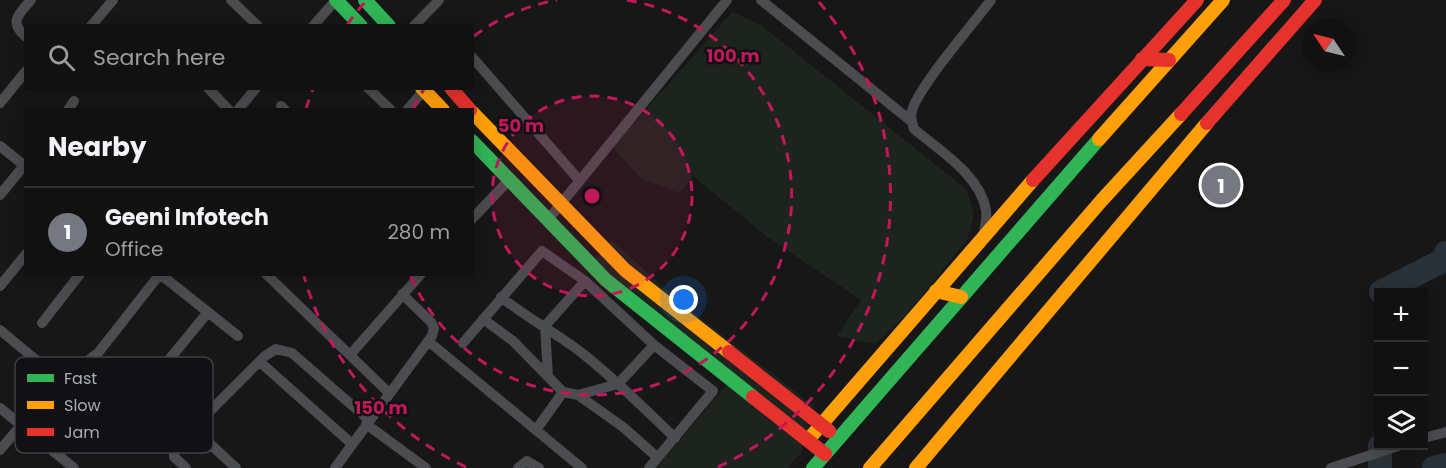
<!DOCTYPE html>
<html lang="en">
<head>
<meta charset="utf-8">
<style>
  :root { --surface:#111; --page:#1e1f1f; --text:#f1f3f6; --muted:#9c9d9f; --line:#303131; --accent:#757880 }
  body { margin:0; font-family:Poppins,sans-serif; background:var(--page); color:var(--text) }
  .controls { position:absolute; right:18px; bottom:18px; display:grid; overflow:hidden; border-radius:0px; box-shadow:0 3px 15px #0003 }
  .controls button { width:54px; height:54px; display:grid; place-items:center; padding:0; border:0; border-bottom:2px solid var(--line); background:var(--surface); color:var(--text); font:30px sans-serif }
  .compass { position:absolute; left:1302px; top:18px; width:54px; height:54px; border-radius:50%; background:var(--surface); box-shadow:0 3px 15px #0003; rotate:305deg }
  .you { position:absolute; left:684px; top:300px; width:21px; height:21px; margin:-15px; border:4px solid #fff; border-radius:50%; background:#1a73e8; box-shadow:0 0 0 9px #1a73e833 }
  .badge { display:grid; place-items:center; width:39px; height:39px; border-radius:50%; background:var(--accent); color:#fff; font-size:20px; font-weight:700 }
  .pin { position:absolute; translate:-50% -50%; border:3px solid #fff; box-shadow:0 2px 6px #0006 }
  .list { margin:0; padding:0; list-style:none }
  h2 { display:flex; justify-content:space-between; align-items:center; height:78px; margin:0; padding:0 24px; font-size:26px }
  h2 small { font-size:20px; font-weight:400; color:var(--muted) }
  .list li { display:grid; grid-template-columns:39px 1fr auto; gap:18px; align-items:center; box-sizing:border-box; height:90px; padding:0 24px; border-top:2px solid var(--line) }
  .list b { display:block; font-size:22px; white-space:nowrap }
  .list p { margin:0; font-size:20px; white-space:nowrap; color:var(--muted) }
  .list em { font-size:20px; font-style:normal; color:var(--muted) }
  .icon { flex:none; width:33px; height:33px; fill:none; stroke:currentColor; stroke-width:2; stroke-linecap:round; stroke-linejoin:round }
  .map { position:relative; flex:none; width:1446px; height:468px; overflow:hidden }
  .search { position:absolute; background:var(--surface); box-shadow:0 3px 15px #0003; left:24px; top:24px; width:450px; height:66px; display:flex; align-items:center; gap:15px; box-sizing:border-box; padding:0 21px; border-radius:0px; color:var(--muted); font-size:22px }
  .panel { position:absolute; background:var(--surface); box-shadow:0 3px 15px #0003; left:24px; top:108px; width:450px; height:168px; border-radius:0px }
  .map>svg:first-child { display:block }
</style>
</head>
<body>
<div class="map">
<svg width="1446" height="468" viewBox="0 0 1446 468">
  <rect width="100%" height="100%" fill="#171717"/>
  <path fill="#1d241e" d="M 732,12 L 761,25 L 966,189 L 974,214 L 968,239 L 905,316 L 875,344 L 837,336 L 861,300 L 766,236 L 693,176 L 679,193 L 640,178 L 613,147 Z
    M 612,240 L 681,303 L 814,406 L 801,453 L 787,468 L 656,468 L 735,375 L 594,260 Z"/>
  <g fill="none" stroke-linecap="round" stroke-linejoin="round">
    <path stroke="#2a3239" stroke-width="24" d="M 1381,292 L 1442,261 L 1446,253
      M 1380,468 L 1380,446
      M 1434,468 L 1446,465"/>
    <path stroke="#4b4c50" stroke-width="10" d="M 231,0 L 258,26
      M 761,0 L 911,121
      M 91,26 L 113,0
      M 313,26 L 336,0
      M 414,26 L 439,0
      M 26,37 C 8,22 19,14 31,0
      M 472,57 L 579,180
      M 208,88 L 229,110
      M 368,88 L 391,110
      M 0,103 L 26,71
      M 281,106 L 285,110
      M 68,110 L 74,101
      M 238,110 L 256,88
      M 407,110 L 426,88
      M 0,146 L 26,167
      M 0,195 L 26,163
      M 472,219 L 509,180
      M 547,221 L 727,0
      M 984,233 C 985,226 987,217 986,210 C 980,175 939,150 914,129 C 912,123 910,117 912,111 C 918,87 974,23 991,0
      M 160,274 L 238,336
      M 266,274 L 389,393
      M 0,286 L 26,254
      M 501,297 C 527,318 556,333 582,353 C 615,379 645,409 675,438
      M 483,319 L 513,341 L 563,392 L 578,395 L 623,427 L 657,457
      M 42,323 L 80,274
      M 0,330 L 131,439
      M 428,341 L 582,468
      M 463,343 L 542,251 L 585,281 L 654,345 L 713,391 L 649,468
      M 350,355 L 421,274
      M 260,362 L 352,444
      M 548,377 L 545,326 L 585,281
      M 578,395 L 618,384 L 654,345
      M 137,399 L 208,312
      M 0,408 L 74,468
      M 366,424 L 426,468
      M 193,428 L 236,468
      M 536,430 L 563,392
      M 1424,438 L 1446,432
      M 0,450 L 55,385 L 98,353 L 160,274
      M 186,468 L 174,457 L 175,446 L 265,356 L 276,349 L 292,353 L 369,420
      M 335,468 L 432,336 L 434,328 L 431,322 L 402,294
      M 518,468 L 527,461 L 539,468
      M 1331,468 L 1398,446"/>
    <path stroke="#30b455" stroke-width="14" d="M 336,0 L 361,26
      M 365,0 L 389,26
      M 472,141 L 606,280 L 753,397
      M 813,468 L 1099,139"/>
    <path stroke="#ff9f0a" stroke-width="14" d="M 422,88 L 443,110
      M 472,112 L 625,270 L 729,352
      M 1099,139 L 1223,0
      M 936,291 L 961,297
      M 808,440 L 1033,180
      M 870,468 L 1102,200 L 1181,114
      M 916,468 L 1207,123"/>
    <path stroke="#e5322d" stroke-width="14" d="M 1142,59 L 1169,60
      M 451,88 L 470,110
      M 1181,114 L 1284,0
      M 1207,123 L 1315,0
      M 1033,180 L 1197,0
      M 729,352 L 829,431
      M 753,397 L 825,454"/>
  </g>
  <circle cx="592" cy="196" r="100" fill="#c2185b" fill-opacity=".12"/>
  <g fill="none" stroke="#c2185b" stroke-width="3" stroke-dasharray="10 8">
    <circle cx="592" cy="196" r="100"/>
    <path d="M413 109A199 199 0 0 1 424 89M474 36A199 199 0 0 1 557 0M627 0A199 199 0 1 1 410 275"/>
    <path d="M466 467A299 299 0 0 1 304 276M306 109A299 299 0 0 1 313 89M347 25A299 299 0 0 1 365 2M819 2A299 299 0 0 1 718 467"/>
  </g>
  <rect x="15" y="357" width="198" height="96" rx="9" fill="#111113" stroke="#3e4045" stroke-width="1.5"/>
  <rect x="27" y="374" width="27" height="8" fill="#30b455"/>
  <rect x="27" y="401" width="27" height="8" fill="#ff9f0a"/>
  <rect x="27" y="428" width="27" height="8" fill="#e5322d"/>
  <g font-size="16" fill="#a8adb8">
    <text x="64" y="384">Fast</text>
    <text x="64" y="411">Slow</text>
    <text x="64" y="438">Jam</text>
  </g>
  <circle cx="592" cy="196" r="9" fill="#c2185b" stroke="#111113" stroke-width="3"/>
  <g font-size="18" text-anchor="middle" font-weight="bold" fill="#c2185b" stroke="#111113" stroke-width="5" stroke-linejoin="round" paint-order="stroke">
    <text x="733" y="62">100 m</text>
    <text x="521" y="132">50 m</text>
    <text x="381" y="414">150 m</text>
  </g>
</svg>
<div class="controls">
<button>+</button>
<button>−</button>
<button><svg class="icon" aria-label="layers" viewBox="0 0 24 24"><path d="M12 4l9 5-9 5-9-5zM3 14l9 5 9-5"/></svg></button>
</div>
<svg class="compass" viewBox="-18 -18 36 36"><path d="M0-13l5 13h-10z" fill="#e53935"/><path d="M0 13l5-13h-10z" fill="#9c9d9f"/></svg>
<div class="you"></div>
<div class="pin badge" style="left:1221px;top:185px">1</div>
<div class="search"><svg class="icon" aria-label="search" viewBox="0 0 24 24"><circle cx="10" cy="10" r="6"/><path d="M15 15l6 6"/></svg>Search here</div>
<section class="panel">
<h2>Nearby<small></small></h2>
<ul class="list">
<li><span class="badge">1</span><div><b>Geeni Infotech</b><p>Office</p></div><em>280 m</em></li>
</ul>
</section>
</div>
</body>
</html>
